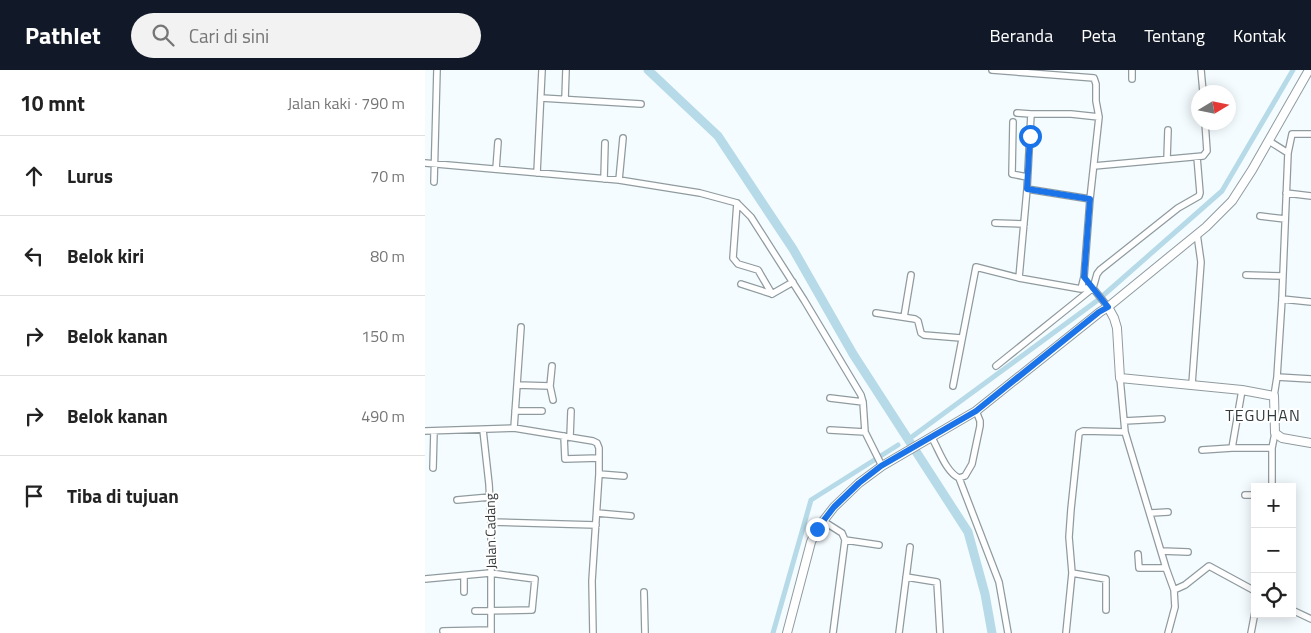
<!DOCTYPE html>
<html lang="id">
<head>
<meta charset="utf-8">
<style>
  :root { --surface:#fff; --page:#f2f2f2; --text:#222; --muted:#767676; --line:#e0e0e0; --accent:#111827 }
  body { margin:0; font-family:"Titillium Web",sans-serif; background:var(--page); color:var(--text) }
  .controls { position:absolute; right:15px; bottom:15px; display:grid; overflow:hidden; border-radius:0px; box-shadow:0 2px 12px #0003 }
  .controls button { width:45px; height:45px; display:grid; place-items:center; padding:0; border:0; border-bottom:1px solid var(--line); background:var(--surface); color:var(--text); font:25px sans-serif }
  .compass { position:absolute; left:766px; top:15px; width:45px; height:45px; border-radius:50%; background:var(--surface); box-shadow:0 2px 12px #0003; rotate:80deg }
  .stop { position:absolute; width:15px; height:15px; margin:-11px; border:4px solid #1a73e8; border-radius:50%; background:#fff }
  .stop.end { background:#1a73e8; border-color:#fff; box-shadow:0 1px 5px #0008 }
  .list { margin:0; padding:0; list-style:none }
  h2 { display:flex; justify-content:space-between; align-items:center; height:65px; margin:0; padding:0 20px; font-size:21px }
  h2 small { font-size:16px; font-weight:400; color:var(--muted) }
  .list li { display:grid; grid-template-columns:32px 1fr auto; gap:15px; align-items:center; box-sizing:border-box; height:80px; padding:0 20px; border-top:1px solid var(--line) }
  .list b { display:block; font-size:19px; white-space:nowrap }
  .list em { font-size:16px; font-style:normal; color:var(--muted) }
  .icon { flex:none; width:28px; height:28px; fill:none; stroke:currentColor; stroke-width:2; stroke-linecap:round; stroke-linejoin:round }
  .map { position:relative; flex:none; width:886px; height:563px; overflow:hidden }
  header { display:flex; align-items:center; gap:30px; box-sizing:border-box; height:70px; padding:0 25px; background:var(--accent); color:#fff }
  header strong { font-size:24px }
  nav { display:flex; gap:28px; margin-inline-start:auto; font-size:18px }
  .search { width:350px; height:45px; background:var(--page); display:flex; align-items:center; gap:12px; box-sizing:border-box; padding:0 18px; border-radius:28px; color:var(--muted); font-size:19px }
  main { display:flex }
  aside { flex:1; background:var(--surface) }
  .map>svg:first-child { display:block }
</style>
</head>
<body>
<header>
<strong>Pathlet</strong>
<div class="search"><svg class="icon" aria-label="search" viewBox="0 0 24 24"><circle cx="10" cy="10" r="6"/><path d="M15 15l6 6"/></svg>Cari di sini</div>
<nav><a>Beranda</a><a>Peta</a><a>Tentang</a><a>Kontak</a></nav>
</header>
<main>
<aside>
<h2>10 mnt<small>Jalan kaki · 790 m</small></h2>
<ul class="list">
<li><svg class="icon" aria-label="ahead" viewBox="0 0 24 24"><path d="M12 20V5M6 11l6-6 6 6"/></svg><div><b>Lurus</b></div><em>70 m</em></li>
<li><svg class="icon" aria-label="left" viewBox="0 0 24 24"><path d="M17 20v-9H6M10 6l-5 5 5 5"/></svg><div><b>Belok kiri</b></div><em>80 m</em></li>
<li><svg class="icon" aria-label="right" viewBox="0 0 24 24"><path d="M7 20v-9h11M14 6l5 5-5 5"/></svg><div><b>Belok kanan</b></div><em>150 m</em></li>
<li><svg class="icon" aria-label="right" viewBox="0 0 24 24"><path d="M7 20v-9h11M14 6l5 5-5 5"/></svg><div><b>Belok kanan</b></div><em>490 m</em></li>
<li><svg class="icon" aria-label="arrive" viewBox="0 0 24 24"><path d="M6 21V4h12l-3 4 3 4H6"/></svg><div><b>Tiba di tujuan</b></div></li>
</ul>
</aside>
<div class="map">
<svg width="886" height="563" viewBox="0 0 886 563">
  <rect width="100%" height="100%" fill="#f5fcff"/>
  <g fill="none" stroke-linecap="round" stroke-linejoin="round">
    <path stroke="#b6dae7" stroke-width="5" d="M 488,366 L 673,230 L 797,121 L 868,0
      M 348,563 L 386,430 L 473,375"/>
    <path stroke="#b6dae7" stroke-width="9" d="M 223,0 L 293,66 L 368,179 L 428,284 L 543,462 L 560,524 L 567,563"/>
    <defs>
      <path id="street" d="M 567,0 L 669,8 L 671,14 L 671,31 L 674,47 L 665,129 L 659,207 L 656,219
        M 776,0 L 778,22
        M 707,9 L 707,0
        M 116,28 L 216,34
        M 140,29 L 141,0
        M 592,43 L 606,44
        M 588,52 L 587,104 L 602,107
        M 844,71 L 863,83 L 857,229 L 852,307 L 849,326
        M 863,83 L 867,64 L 886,64
        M 742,89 L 743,60
        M 0,93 L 194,110 L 275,123 L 312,133 L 326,147 L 379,230 L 436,325 L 438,332 L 440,362 L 457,396
        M 669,96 L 778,86 L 782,81 L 780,52
        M 71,99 L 73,72
        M 112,103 L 117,0
        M 179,109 L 180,73
        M 194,110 L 198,68
        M 9,112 L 12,0
        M 602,119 L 665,129
        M 861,123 L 886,126
        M 312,133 L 308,188 L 313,194 L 333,200 L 347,224
        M 835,146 L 860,149
        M 570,153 L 599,154
        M 821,205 L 858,206
        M 594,208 L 602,119 L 606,44 L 646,44 L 674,47
        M 316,214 L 347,224 L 368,212
        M 857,229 L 886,232
        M 451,243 L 490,249 L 493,251 L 496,263 L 499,265 L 536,268
        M 479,247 L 486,205
        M 571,296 L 668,218 L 672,204 L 675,200 L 753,138 L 774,126 L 775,123 L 772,87
        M 852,307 L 886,309
        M 695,308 L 700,362 L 741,498 L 749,520 L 750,537 L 743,563
        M 767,314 L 776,192 L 772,164
        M 92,315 L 125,316 L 128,330
        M 125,316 L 127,296
        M 528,316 L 551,197 L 594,208 L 656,219 L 667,217 L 683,237
        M 405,328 L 438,332
        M 90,341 L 117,341
        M 699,351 L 737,349
        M 89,358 L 96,257
        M 58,360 L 64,414 L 66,452 L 66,563
        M 405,360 L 440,362
        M 0,361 L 89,358 L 168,371 L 172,373 L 174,378 L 174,404 L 167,511 L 168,563
        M 139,366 L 140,389 L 174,388
        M 145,367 L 146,341
        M 507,368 C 514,380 521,402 534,408 L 540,406 L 547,394 L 555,356 L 555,351 L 551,341
        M 807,378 L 817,320
        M 777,380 L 807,378 L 847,378
        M 8,398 L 9,361
        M 174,404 L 199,406
        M 534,408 L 574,512 L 583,563
        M 847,417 L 847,378 L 850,363
        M 820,425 L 830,425
        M 32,430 L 65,427
        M 172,443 L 206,446
        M 726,443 L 743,442
        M 398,451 L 417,463 L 420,470 L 408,563
        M 66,452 L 171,455
        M 420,470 L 454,475
        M 736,481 L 763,482
        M 713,484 L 714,498 L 741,498
        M 647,503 L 681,509 L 681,540
        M 39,506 L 39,522
        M 481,507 L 512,512 L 515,563
        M 0,509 L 65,503 L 110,509 L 107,540 L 50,541
        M 749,520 L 760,515 L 784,496 L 830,521
        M 219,522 L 220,563
        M 867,540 L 886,549
        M 18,561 L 66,560
        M 474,563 L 485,477
        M 641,563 L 647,503 L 644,467 L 646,439 L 654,363 L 658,361 L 700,362
        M 826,563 L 830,542"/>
      <path id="secondary" d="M 683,237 L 689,248 L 692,258 L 695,308 L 817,320 L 849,326 L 850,363 L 857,368 L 886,373
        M 362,563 L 386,472 L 392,459 L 409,437 L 434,413 L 457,396 L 551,341 L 675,242 L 683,237 L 781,157 L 807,131 L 827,100 L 884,0"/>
    </defs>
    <use href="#street" stroke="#909b9f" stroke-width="8"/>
    <use href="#secondary" stroke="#909b9f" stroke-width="10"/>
    <use href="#street" stroke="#fff" stroke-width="5.5"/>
    <use href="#secondary" stroke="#fff" stroke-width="8"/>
  </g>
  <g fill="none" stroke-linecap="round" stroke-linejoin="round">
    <path stroke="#1a73e8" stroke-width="6" d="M 392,459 L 409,437 L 434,413 L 456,396 L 551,341 L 674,242 L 683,237 L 659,207 L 665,129 L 602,119 L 605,66"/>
  </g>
  <g text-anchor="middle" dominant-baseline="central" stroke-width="4" stroke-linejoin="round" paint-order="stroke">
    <g font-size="14" fill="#34383a" stroke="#fff">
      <text transform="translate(65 461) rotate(-91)">Jalan Cadang</text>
    </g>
    <g font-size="16" letter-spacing="1" fill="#323b3e" stroke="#fff">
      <text x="838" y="345">TEGUHAN</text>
    </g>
  </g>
</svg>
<div class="controls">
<button>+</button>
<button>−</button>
<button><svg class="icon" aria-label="locate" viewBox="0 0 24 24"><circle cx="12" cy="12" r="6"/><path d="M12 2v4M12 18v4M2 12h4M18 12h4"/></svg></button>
</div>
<svg class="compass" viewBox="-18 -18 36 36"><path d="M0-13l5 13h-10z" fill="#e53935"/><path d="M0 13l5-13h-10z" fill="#767676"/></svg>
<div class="stop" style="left:605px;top:66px"></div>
<div class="stop end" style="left:392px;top:459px"></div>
</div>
</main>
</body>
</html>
